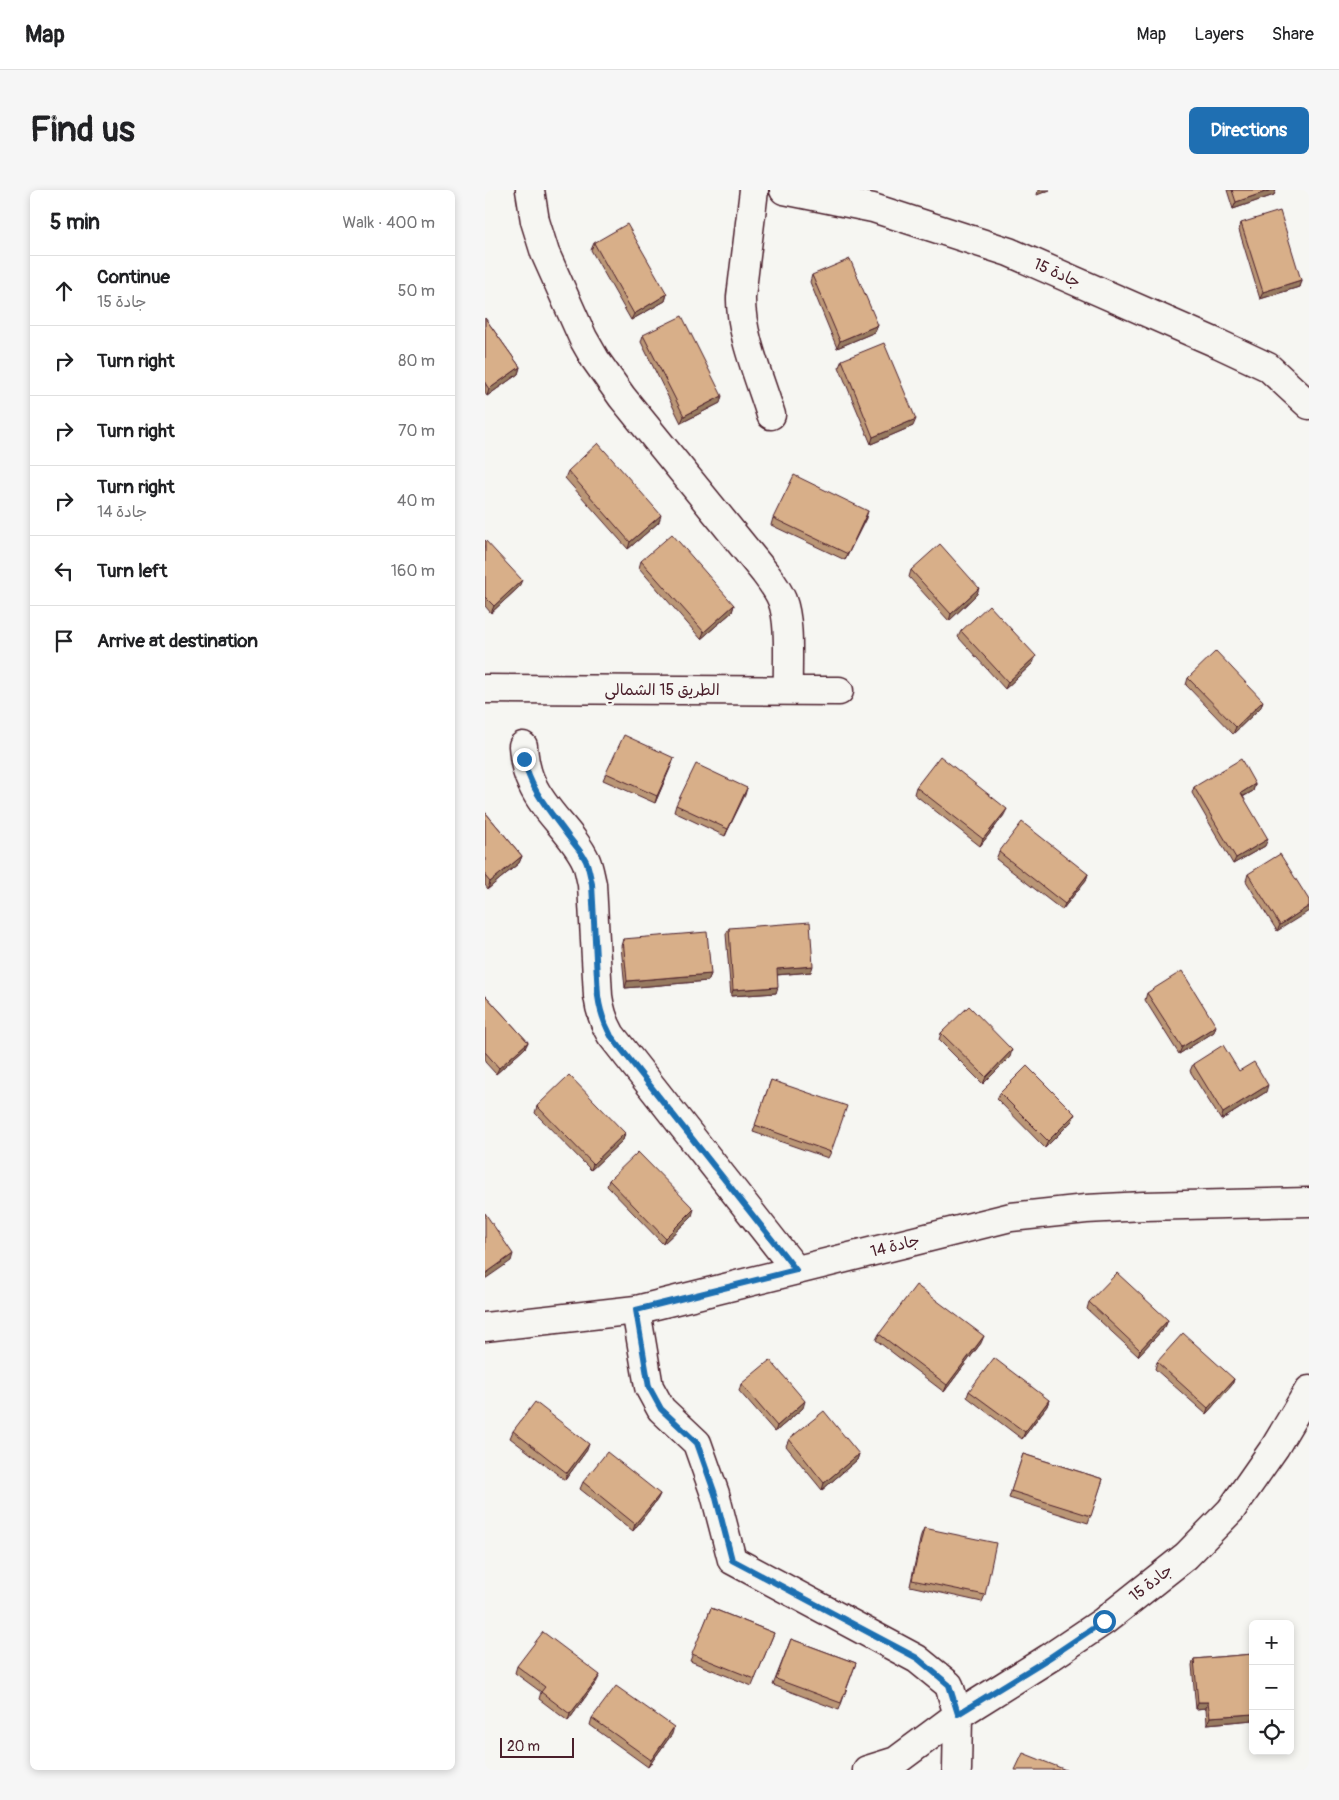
<!DOCTYPE html>
<html lang="en">
<head>
<meta charset="utf-8">
<style>
  :root { --surface:#fff; --page:#f6f6f6; --text:#202124; --muted:#757577; --line:#e0e0e0; --accent:#1f6fb2 }
  body { margin:0; font-family:Pangolin,"Playpen Sans Arabic",sans-serif; background:var(--page); color:var(--text) }
  .controls { position:absolute; right:15px; bottom:15px; display:grid; overflow:hidden; border-radius:8px; box-shadow:0 2px 8px #0003 }
  .controls button { width:45px; height:45px; display:grid; place-items:center; padding:0; border:0; border-bottom:1px solid var(--line); background:var(--surface); color:var(--text); font:25px sans-serif }
  .scale { position:absolute; left:15px; bottom:12px; width:74px; box-sizing:border-box; padding-left:5px; border:2px solid #4a1f2b; border-top:0; font-size:14px; line-height:18px; white-space:nowrap; color:#4a1f2b; -webkit-text-stroke:4px #f6f6f2; paint-order:stroke }
  .stop { position:absolute; width:15px; height:15px; margin:-11px; border:4px solid #1f6fb2; border-radius:50%; background:#fff }
  .stop.end { background:#1f6fb2; border-color:#fff; box-shadow:0 1px 5px #0008 }
  .list { margin:0; padding:0; list-style:none }
  h2 { display:flex; justify-content:space-between; align-items:center; height:65px; margin:0; padding:0 20px; font-size:21px }
  h2 small { font-size:16px; font-weight:400; color:var(--muted) }
  .list li { display:grid; grid-template-columns:32px 1fr auto; gap:15px; align-items:center; box-sizing:border-box; height:70px; padding:0 20px; border-top:1px solid var(--line) }
  .list b { display:block; font-size:19px; white-space:nowrap }
  .list p { margin:0; font-size:16px; white-space:nowrap; color:var(--muted) }
  .list em { font-size:16px; font-style:normal; color:var(--muted) }
  .icon { flex:none; width:28px; height:28px; fill:none; stroke:currentColor; stroke-width:2; stroke-linecap:round; stroke-linejoin:round }
  .map { position:relative; flex:none; width:824px; height:1580px; overflow:hidden; border-radius:8px }
  header { display:flex; align-items:center; gap:30px; box-sizing:border-box; height:70px; padding:0 25px; background:var(--surface); border-bottom:1px solid var(--line) }
  header strong { font-size:24px }
  nav { display:flex; gap:28px; margin-inline-start:auto; font-size:18px }
  .intro { display:flex; align-items:center; justify-content:space-between; box-sizing:border-box; height:120px; padding:0 30px }
  h1 { margin:0; font-size:35px }
  .button { padding:12px 22px; border-radius:8px; background:var(--accent); color:#fff; font-size:18px; font-weight:700 }
  main { display:flex; gap:30px; padding:0 30px }
  aside { flex:1; background:var(--surface); border-radius:8px; box-shadow:0 2px 8px #0003 }
  .map>svg:first-child { display:block }
</style>
</head>
<body>
<header>
<strong>Map</strong>
<nav><a>Map</a><a>Layers</a><a>Share</a></nav>
</header>
<div class="intro"><h1>Find us</h1><a class="button">Directions</a></div>
<main>
<aside>
<h2>5 min<small>Walk · 400 m</small></h2>
<ul class="list">
<li><svg class="icon" aria-label="ahead" viewBox="0 0 24 24"><path d="M12 20V5M6 11l6-6 6 6"/></svg><div><b>Continue</b><p>جادة 15</p></div><em>50 m</em></li>
<li><svg class="icon" aria-label="right" viewBox="0 0 24 24"><path d="M7 20v-9h11M14 6l5 5-5 5"/></svg><div><b>Turn right</b></div><em>80 m</em></li>
<li><svg class="icon" aria-label="right" viewBox="0 0 24 24"><path d="M7 20v-9h11M14 6l5 5-5 5"/></svg><div><b>Turn right</b></div><em>70 m</em></li>
<li><svg class="icon" aria-label="right" viewBox="0 0 24 24"><path d="M7 20v-9h11M14 6l5 5-5 5"/></svg><div><b>Turn right</b><p>جادة 14</p></div><em>40 m</em></li>
<li><svg class="icon" aria-label="left" viewBox="0 0 24 24"><path d="M17 20v-9H6M10 6l-5 5 5 5"/></svg><div><b>Turn left</b></div><em>160 m</em></li>
<li><svg class="icon" aria-label="arrive" viewBox="0 0 24 24"><path d="M6 21V4h12l-3 4 3 4H6"/></svg><div><b>Arrive at destination</b></div></li>
</ul>
</aside>
<div class="map">
<svg width="824" height="1580" viewBox="0 0 824 1580">
  <rect width="100%" height="100%" fill="#f6f6f2"/>
  <filter id="ink" filterUnits="userSpaceOnUse"><feTurbulence type="fractalNoise" baseFrequency=".02" numOctaves="2"/><feDisplacementMap in="SourceGraphic" scale="10" xChannelSelector="R" yChannelSelector="G"/><feConvolveMatrix kernelMatrix="1 2 1 2 8 2 1 2 1" color-interpolation-filters="sRGB"/></filter>
  <g filter="url(#ink)">
    <g fill="none" stroke-linecap="round" stroke-linejoin="round">
      <defs>
        <path id="minor" d="M 45,0 L 50,31 L 60,63 L 98,148 L 110,169 L 137,207 L 280,383 C 286,391 293,400 297,410 C 306,433 302,475 303,500
          M 269,0 L 256,107 C 255,144 275,189 286,225
          M 299,0 L 388,18 L 524,62 L 734,154 L 783,177 L 824,215
          M 0,499 L 354,501
          M 38,556 C 39,570 41,582 47,594 C 60,623 88,643 101,671 C 104,678 105,686 107,694 L 113,806 C 115,821 119,833 126,845 L 311,1080
          M 151,1120 L 164,1197 L 176,1219 L 212,1253 L 230,1304 L 247,1370 L 432,1469 L 464,1495 L 473,1525 L 472,1580
          M 0,1137 L 151,1120 L 526,1027 L 601,1019 L 659,1016 L 824,1012
          M 382,1580 L 411,1571 L 473,1525 L 564,1468 L 619,1431 L 701,1366 L 746,1320 L 790,1257 L 824,1200"/>
      </defs>
      <use href="#minor" stroke="#4a1f2b" stroke-width="31"/>
      <use href="#minor" stroke="#f6f6f2" stroke-width="28"/>
    </g>
    <path fill="#ba9676" stroke="#4a1f2b" d="M 742,0 L 791,0 L 789,5 L 748,19 Z
      M 756,33 L 816,90 L 814,97 L 775,109 L 754,40 Z
      M 109,53 L 182,104 L 180,111 L 146,130 L 106,60 Z
      M 327,85 L 393,135 L 390,142 L 352,158 L 325,92 Z
      M 0,128 L 35,177 L 33,184 L 2,206 L 0,203 Z
      M 158,145 L 235,213 L 196,233 L 156,152 Z
      M 357,170 L 428,236 L 386,254 L 354,177 Z
      M 83,281 L 174,332 L 143,359 L 80,288 Z
      M 288,328 L 381,328 L 360,370 L 286,335 Z
      M 0,350 L 34,397 L 6,423 L 0,416 Z
      M 156,371 L 249,415 L 247,422 L 216,449 L 154,378 Z
      M 426,380 L 492,404 L 464,431 L 424,387 Z
      M 476,441 L 548,473 L 520,499 L 473,447 Z
      M 703,488 L 776,517 L 748,544 L 701,495 Z
      M 189,568 L 170,613 L 118,590 L 121,583 Z
      M 770,594 L 768,601 L 758,607 L 780,656 L 748,674 L 707,603 L 709,597 Z
      M 431,597 L 519,625 L 495,656 L 429,604 Z
      M 262,598 L 240,646 L 189,622 L 191,615 Z
      M 0,622 L 37,666 L 34,673 L 3,699 L 0,695 Z
      M 514,662 L 603,684 L 601,690 L 577,720 L 511,669 Z
      M 763,684 L 824,710 L 792,741 L 761,691 Z
      M 244,738 L 326,782 L 292,785 L 291,803 L 246,806 L 241,744 Z
      M 138,749 L 226,784 L 223,791 L 140,798 L 136,756 Z
      M 662,803 L 729,842 L 694,864 L 660,810 Z
      M 0,805 L 43,852 L 40,858 L 11,884 L 0,872 Z
      M 456,843 L 525,867 L 498,894 L 454,850 Z
      M 708,874 L 754,881 L 781,902 L 736,930 L 705,881 Z
      M 286,890 L 346,962 L 343,968 L 268,942 Z
      M 515,903 L 587,931 L 560,958 L 512,909 Z
      M 52,916 L 140,943 L 138,950 L 106,980 L 50,923 Z
      M 124,990 L 207,1026 L 178,1054 L 122,996 Z
      M 604,1112 L 683,1130 L 680,1137 L 653,1166 L 602,1119 Z
      M 394,1144 L 496,1153 L 459,1202 L 391,1150 Z
      M 672,1172 L 749,1189 L 747,1195 L 721,1224 L 670,1179 Z
      M 256,1194 L 318,1218 L 290,1242 L 254,1201 Z
      M 484,1201 L 564,1210 L 562,1216 L 537,1249 L 482,1207 Z
      M 28,1241 L 102,1260 L 80,1290 L 25,1248 Z
      M 304,1249 L 374,1264 L 372,1270 L 337,1300 L 301,1256 Z
      M 538,1264 L 618,1289 L 603,1333 L 524,1308 Z
      M 98,1292 L 175,1304 L 172,1310 L 148,1341 L 95,1299 Z
      M 439,1338 L 500,1405 L 497,1412 L 425,1396 L 436,1345 Z
      M 226,1418 L 289,1443 L 267,1496 L 205,1471 Z
      M 306,1449 L 371,1473 L 354,1520 L 288,1495 Z
      M 768,1464 L 768,1530 L 722,1534 L 721,1518 L 711,1519 L 707,1475 L 709,1469 Z
      M 32,1476 L 112,1491 L 83,1531 L 54,1509 L 56,1502 L 30,1483 Z
      M 107,1528 L 187,1544 L 163,1577 L 105,1535 Z"/>
    <path fill="#977a60" stroke="#4a1f2b" d="M 553,0 L 565,0 L 552,5 Z
      M 786,0 L 791,0 L 789,5 L 748,19 L 751,12 Z
      M 816,90 L 814,97 L 775,109 L 778,102 Z
      M 182,104 L 180,111 L 146,130 L 149,124 Z
      M 393,135 L 390,142 L 352,158 L 355,151 Z
      M 35,177 L 33,184 L 2,206 L 4,199 Z
      M 237,206 L 235,213 L 196,233 L 199,226 Z
      M 431,229 L 428,236 L 386,254 L 388,247 Z
      M 383,321 L 381,328 L 360,370 L 363,364 Z
      M 176,325 L 174,332 L 143,359 L 145,352 Z
      M 37,390 L 34,397 L 6,423 L 9,416 Z
      M 494,398 L 492,404 L 464,431 L 466,424 Z
      M 249,415 L 247,422 L 216,449 L 219,442 Z
      M 551,466 L 548,473 L 520,499 L 523,492 Z
      M 778,511 L 776,517 L 748,544 L 751,537 Z
      M 189,568 L 187,574 L 170,613 L 172,606 Z
      M 770,594 L 768,601 L 753,609 L 756,603 Z
      M 262,598 L 260,605 L 240,646 L 243,639 Z
      M 522,619 L 519,625 L 495,656 L 498,649 Z
      M 783,649 L 780,656 L 748,674 L 751,668 Z
      M 37,666 L 34,673 L 3,699 L 5,692 Z
      M 603,684 L 601,690 L 577,720 L 580,714 Z
      M 824,716 L 824,721 L 792,741 L 795,735 Z
      M 328,776 L 326,782 L 290,785 L 292,779 Z
      M 226,784 L 223,791 L 140,798 L 142,791 Z
      M 293,797 L 291,803 L 246,806 L 248,800 Z
      M 731,836 L 729,842 L 694,864 L 697,857 Z
      M 43,852 L 40,858 L 11,884 L 14,878 Z
      M 527,860 L 525,867 L 498,894 L 501,887 Z
      M 783,895 L 781,902 L 736,930 L 738,923 Z
      M 590,924 L 587,931 L 560,958 L 563,951 Z
      M 140,943 L 138,950 L 106,980 L 108,974 Z
      M 209,1019 L 207,1026 L 178,1054 L 180,1048 Z
      M 28,1064 L 26,1071 L 0,1089 L 0,1084 Z
      M 683,1130 L 680,1137 L 653,1166 L 655,1160 Z
      M 499,1146 L 496,1153 L 459,1202 L 462,1195 Z
      M 749,1189 L 747,1195 L 721,1224 L 723,1218 Z
      M 564,1210 L 562,1216 L 537,1249 L 540,1242 Z
      M 320,1211 L 318,1218 L 290,1242 L 292,1236 Z
      M 104,1254 L 102,1260 L 80,1290 L 82,1283 Z
      M 374,1264 L 372,1270 L 337,1300 L 339,1293 Z
      M 175,1304 L 172,1310 L 148,1341 L 150,1334 Z
      M 115,1485 L 112,1491 L 83,1531 L 85,1524 Z
      M 713,1512 L 723,1512 L 721,1518 L 711,1519 Z
      M 768,1524 L 768,1530 L 722,1534 L 725,1527 Z
      M 189,1537 L 187,1544 L 163,1577 L 166,1570 Z"/>
    <path fill="#d8af89" stroke="#4a1f2b" d="M 747,0 L 786,0 L 751,12 Z
      M 795,21 L 816,90 L 778,102 L 756,33 Z
      M 142,34 L 182,104 L 149,124 L 109,53 Z
      M 365,69 L 393,135 L 355,151 L 327,85 Z
      M 197,126 L 237,206 L 199,226 L 158,145 Z
      M 0,128 L 35,177 L 4,199 L 0,193 Z
      M 399,153 L 431,229 L 388,247 L 357,170 Z
      M 113,253 L 176,325 L 145,352 L 83,281 Z
      M 309,285 L 383,321 L 363,364 L 288,328 Z
      M 187,344 L 249,415 L 219,442 L 156,371 Z
      M 0,350 L 37,390 L 9,416 L 0,407 Z
      M 455,354 L 494,398 L 466,424 L 426,380 Z
      M 504,415 L 551,466 L 523,492 L 476,441 Z
      M 731,461 L 778,511 L 751,537 L 703,488 Z
      M 139,545 L 189,568 L 172,606 L 121,583 Z
      M 455,566 L 522,619 L 498,649 L 431,597 Z
      M 756,569 L 770,594 L 756,603 L 783,649 L 751,668 L 709,597 Z
      M 211,574 L 262,598 L 243,639 L 191,615 Z
      M 0,622 L 37,666 L 5,692 L 0,686 Z
      M 537,632 L 603,684 L 580,714 L 514,662 Z
      M 795,664 L 824,710 L 824,716 L 795,735 L 763,684 Z
      M 325,732 L 328,776 L 292,779 L 293,797 L 248,800 L 244,738 Z
      M 222,742 L 226,784 L 142,791 L 138,749 Z
      M 697,781 L 731,836 L 697,857 L 662,803 Z
      M 0,805 L 43,852 L 14,878 L 0,862 Z
      M 484,816 L 527,860 L 501,887 L 456,843 Z
      M 738,855 L 754,881 L 769,872 L 783,895 L 738,923 L 708,874 Z
      M 542,876 L 590,924 L 563,951 L 515,903 Z
      M 84,885 L 140,943 L 108,974 L 52,916 Z
      M 286,890 L 362,916 L 346,962 L 270,935 Z
      M 153,962 L 209,1019 L 180,1048 L 124,990 Z
      M 0,1023 L 28,1064 L 0,1084 Z
      M 632,1083 L 683,1130 L 655,1160 L 604,1112 Z
      M 431,1095 L 499,1146 L 462,1195 L 394,1144 Z
      M 698,1143 L 749,1189 L 723,1218 L 672,1172 Z
      M 509,1168 L 564,1210 L 540,1242 L 484,1201 Z
      M 285,1170 L 320,1211 L 292,1236 L 256,1194 Z
      M 50,1212 L 104,1254 L 82,1283 L 28,1241 Z
      M 339,1221 L 374,1264 L 339,1293 L 304,1249 Z
      M 122,1262 L 175,1304 L 150,1334 L 98,1292 Z
      M 538,1264 L 618,1289 L 606,1326 L 526,1301 Z
      M 439,1338 L 511,1353 L 500,1405 L 427,1390 Z
      M 226,1418 L 289,1443 L 270,1489 L 207,1464 Z
      M 58,1442 L 115,1485 L 85,1524 L 56,1502 L 60,1497 L 32,1476 Z
      M 306,1449 L 371,1473 L 356,1513 L 291,1489 Z
      M 768,1464 L 768,1524 L 725,1527 L 723,1512 L 713,1512 L 709,1469 Z
      M 131,1496 L 189,1537 L 166,1570 L 107,1528 Z
      M 538,1563 L 581,1580 L 530,1580 Z"/>
  </g>
  <g fill="none" stroke-linecap="round" stroke-linejoin="round" filter="url(#ink)">
    <path stroke="#1f6fb2" stroke-width="6" d="M 39,569 C 45,600 65,621 83,646 C 89,654 97,662 101,671 C 104,678 105,686 107,694 L 113,806 C 115,821 119,833 126,846 L 311,1080 L 151,1120 L 164,1197 L 176,1219 L 212,1253 L 230,1304 L 247,1370 L 432,1468 L 464,1495 L 473,1524 L 564,1468 L 619,1431"/>
  </g>
  <g text-anchor="middle" dominant-baseline="central" stroke-width="5" stroke-linejoin="round" paint-order="stroke">
    <g font-size="16" fill="#4a1f2b" stroke="#f6f6f2">
      <text transform="translate(572 83) rotate(24)">جادة 15</text>
      <text x="177" y="500">الطريق 15 الشمالي</text>
      <text transform="translate(410 1056) rotate(-14)">جادة 14</text>
      <text transform="translate(666 1393) rotate(-38)">جادة 15</text>
    </g>
  </g>
</svg>
<div class="controls">
<button>+</button>
<button>−</button>
<button><svg class="icon" aria-label="locate" viewBox="0 0 24 24"><circle cx="12" cy="12" r="6"/><path d="M12 2v4M12 18v4M2 12h4M18 12h4"/></svg></button>
</div>
<div class="scale">20 m</div>
<div class="stop" style="left:619px;top:1431px"></div>
<div class="stop end" style="left:39px;top:569px"></div>
</div>
</main>
</body>
</html>
